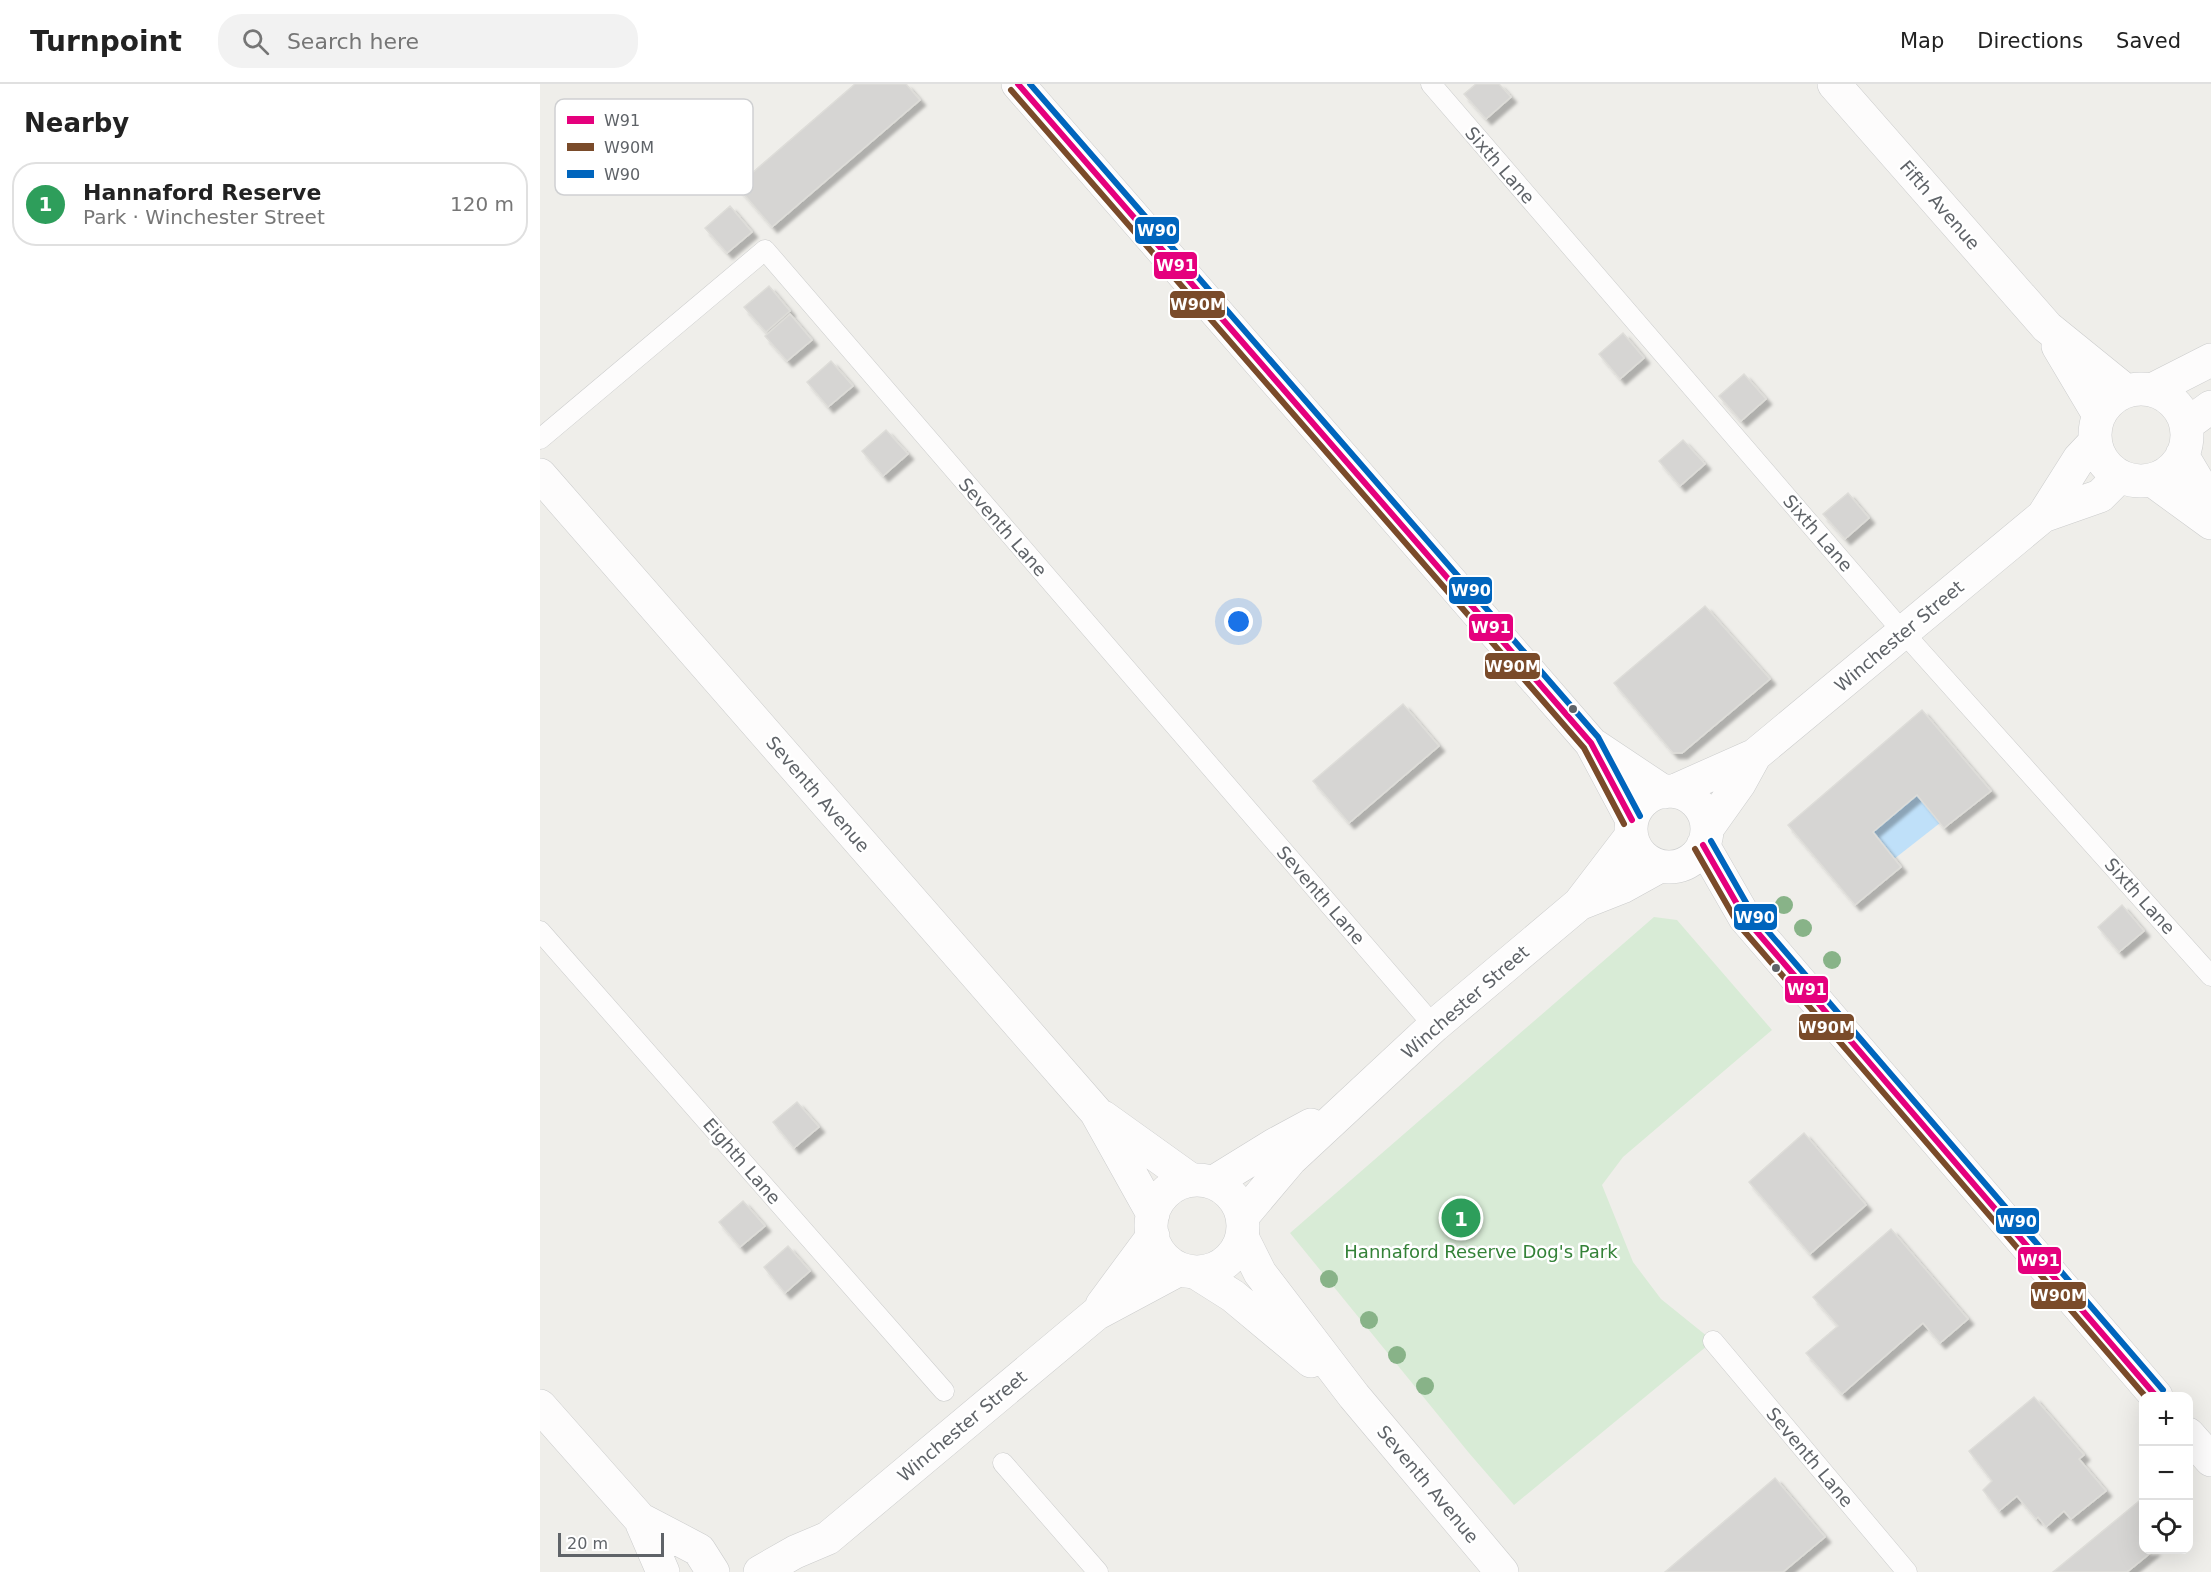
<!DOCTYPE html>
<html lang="en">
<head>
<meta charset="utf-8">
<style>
  :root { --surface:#fff; --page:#f2f2f2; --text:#222; --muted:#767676; --line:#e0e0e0; --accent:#b45309 }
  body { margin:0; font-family:"DejaVu Sans",sans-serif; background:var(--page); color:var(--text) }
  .controls { position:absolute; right:18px; bottom:18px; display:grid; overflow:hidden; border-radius:12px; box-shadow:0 6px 24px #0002 }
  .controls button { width:54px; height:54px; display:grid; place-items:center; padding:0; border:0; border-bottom:2px solid var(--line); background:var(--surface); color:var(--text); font:30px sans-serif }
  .scale { position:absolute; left:18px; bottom:15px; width:106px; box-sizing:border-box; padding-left:6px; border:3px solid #5f6368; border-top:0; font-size:16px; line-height:21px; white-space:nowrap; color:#5f6368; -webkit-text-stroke:4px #fff; paint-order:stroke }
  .you { position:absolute; left:699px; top:538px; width:21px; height:21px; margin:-15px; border:4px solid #fff; border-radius:50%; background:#1a73e8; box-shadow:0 0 0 9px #1a73e833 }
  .badge { display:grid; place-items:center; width:39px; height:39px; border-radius:50%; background:var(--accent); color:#fff; font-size:20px; font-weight:700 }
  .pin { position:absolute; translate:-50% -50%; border:3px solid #fff; box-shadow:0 2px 6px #0006 }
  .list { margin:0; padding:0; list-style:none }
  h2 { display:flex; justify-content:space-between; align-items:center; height:78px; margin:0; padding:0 24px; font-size:26px }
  h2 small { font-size:20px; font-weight:400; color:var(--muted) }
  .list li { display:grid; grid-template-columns:39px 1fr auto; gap:18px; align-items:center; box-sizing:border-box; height:84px; margin:0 12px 12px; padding:0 12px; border:2px solid var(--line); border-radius:24px }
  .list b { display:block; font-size:22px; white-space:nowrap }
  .list p { margin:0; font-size:20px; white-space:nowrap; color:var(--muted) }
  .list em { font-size:20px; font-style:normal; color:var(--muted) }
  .icon { flex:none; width:33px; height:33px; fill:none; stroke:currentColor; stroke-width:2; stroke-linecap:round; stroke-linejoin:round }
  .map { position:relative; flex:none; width:1671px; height:1488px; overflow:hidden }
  header { display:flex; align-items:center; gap:36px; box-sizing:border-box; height:84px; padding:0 30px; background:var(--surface); border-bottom:2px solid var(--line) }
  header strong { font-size:28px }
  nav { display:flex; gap:33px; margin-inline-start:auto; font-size:21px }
  .search { width:420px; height:54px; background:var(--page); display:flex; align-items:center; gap:15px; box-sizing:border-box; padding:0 21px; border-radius:24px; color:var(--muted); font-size:22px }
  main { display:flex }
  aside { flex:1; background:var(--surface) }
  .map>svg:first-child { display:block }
</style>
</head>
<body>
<header>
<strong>Turnpoint</strong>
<div class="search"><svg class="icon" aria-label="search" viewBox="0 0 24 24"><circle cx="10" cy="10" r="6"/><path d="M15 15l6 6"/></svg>Search here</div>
<nav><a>Map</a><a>Directions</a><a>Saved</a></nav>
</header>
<main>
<aside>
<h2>Nearby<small></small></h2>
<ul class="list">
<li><span class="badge" style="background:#2e9e5b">1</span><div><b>Hannaford Reserve</b><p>Park · Winchester Street</p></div><em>120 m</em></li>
</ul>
</aside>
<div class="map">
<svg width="1671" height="1488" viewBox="0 0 1671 1488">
  <defs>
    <filter id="shadow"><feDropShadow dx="5.5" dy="5.5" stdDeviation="1.5" flood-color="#0004"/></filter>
  </defs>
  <rect width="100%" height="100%" fill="#efeeea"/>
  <path fill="#d8ebd6" d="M 1114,833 L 1137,836 L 1232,946 L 1083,1073 L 1062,1101 L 1093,1178 L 1121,1215 L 1173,1257 L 974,1421 L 929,1369 L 750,1149 Z"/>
  <path fill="#bfe0f9" d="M 1377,711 L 1400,739 L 1354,775 L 1333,748 Z"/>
  <path fill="#d6d5d3" stroke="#deddd9" stroke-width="1.5" filter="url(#shadow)" d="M 315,0 L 366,0 L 380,16 L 232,143 L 197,102 Z
    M 936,0 L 959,0 L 971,13 L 946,35 L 924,10 Z
    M 190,122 L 212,148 L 187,169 L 165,144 Z
    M 229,202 L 250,227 L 226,248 L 204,223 Z
    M 250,230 L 272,256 L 247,277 L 225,252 Z
    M 1083,249 L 1104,274 L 1080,295 L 1059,270 Z
    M 291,277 L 313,302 L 288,323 L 267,298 Z
    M 1204,290 L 1226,315 L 1201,337 L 1179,312 Z
    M 346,346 L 368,370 L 343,392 L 322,367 Z
    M 1143,356 L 1165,380 L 1140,402 L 1119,377 Z
    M 1308,409 L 1329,434 L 1305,455 L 1283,430 Z
    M 1165,522 L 1230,595 L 1142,669 L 1133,669 L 1074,599 Z
    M 863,620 L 899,662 L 809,739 L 773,697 Z
    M 1382,626 L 1451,707 L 1404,744 L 1377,711 L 1333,748 L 1361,783 L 1315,821 L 1248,741 Z
    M 1582,821 L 1604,847 L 1579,868 L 1558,843 Z
    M 257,1018 L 279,1043 L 254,1064 L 233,1038 Z
    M 1264,1049 L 1326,1121 L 1270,1170 L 1209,1098 Z
    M 203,1117 L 225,1142 L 200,1163 L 179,1138 Z
    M 1351,1145 L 1428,1235 L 1400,1259 L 1383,1239 L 1302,1310 L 1266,1269 L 1298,1242 L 1273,1213 Z
    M 248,1162 L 270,1187 L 245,1209 L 224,1183 Z
    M 1494,1313 L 1544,1371 L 1539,1375 L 1566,1407 L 1531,1435 L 1524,1427 L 1506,1443 L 1498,1433 L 1496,1435 L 1477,1412 L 1459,1427 L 1443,1406 L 1452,1397 L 1429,1367 Z
    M 1235,1394 L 1285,1453 L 1243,1488 L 1125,1488 Z
    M 1604,1413 L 1604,1466 L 1614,1466 L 1587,1488 L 1513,1488 Z"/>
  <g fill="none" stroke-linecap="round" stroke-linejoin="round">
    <defs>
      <path id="lane" d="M 891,0 L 1363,548 L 1671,892
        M 0,355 L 225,166 L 894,942
        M 0,847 L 404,1307
        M 1173,1257 L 1367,1488
        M 463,1379 L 558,1488"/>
      <path id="street" d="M 478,0 L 1051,659 L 1092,736
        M 1294,0 L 1507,243 L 1586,307
        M 1518,262 L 1559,331
        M1555 351a46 46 0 1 1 92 0a46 46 0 1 1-92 0Z
        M 1612,306 L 1671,276
        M 1646,341 L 1671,323
        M 1642,371 L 1671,420
        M 0,391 L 556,1028 L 613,1130
        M 1612,396 L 1671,439
        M 1503,432 L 1560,412 L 1580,392
        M 1055,662 L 1124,708
        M 1134,707 L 1215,671 L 1503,432 L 1539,375 L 1555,358
        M1091 745a38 38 0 1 1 76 0a38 38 0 1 1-76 0Z
        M 1167,745 L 1199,700 L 1215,671
        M 1163,761 L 1205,834 L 1616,1312
        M 1039,820 L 1082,803 L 1120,782
        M 563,1033 L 651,1096
        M611 1142a46 46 0 1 1 92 0a46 46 0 1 1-92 0Z
        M 674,1098 L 734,1061 L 771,1041
        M 702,1133 L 750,1076 L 894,942 L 1039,820 L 1091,752
        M 702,1153 L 720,1189 L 814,1312 L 962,1488
        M 655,1188 L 693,1212 L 771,1277
        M 562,1221 L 613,1152
        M 0,1322 L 100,1435 L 123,1488
        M 1648,1350 L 1671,1376
        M 100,1435 L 159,1466 L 173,1488
        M 220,1488 L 255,1468 L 288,1454 L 556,1230 L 640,1185"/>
    </defs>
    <use href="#lane" stroke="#cbcccc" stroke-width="21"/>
    <use href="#street" stroke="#cbcccc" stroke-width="34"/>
    <use href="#lane" stroke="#fdfcfc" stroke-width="20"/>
    <use href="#street" stroke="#fdfcfc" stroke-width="33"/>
    <defs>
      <path id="bus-1" d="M 478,0 L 1051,659 L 1092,736
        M 1163,761 L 1205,834 L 1616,1312"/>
      <path id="bus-2" d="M 471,6 L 1044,664 L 1084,740
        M 1155,765 L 1198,840 L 1605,1312"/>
      <path id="bus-3" d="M 490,0 L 1058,653 L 1100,732
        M 1171,757 L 1212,829 L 1623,1306"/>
    </defs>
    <use href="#bus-1" stroke="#fff" stroke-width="10"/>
    <use href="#bus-2" stroke="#fff" stroke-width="10"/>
    <use href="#bus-3" stroke="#fff" stroke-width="10"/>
    <use href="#bus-1" stroke="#e5007d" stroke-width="6"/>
    <use href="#bus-2" stroke="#7a4b2a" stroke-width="6"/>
    <use href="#bus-3" stroke="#0065bd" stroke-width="6"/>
  </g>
  <g fill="#88b388">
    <circle cx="1244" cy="821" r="9"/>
    <circle cx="1263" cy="844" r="9"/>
    <circle cx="1292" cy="876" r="9"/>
    <circle cx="789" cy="1195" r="9"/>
    <circle cx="829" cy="1236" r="9"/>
    <circle cx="857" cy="1271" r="9"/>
    <circle cx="885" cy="1302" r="9"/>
  </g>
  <g fill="#5f6368" stroke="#fff" stroke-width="2">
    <circle cx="1033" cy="625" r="5"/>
    <circle cx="1236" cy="884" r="5"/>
  </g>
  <g text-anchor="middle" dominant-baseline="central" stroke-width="5" stroke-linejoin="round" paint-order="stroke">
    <g font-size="18" fill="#5f6368" stroke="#fff">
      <text transform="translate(960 81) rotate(49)">Sixth Lane</text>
      <text transform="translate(1400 121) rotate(49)">Fifth Avenue</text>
      <text transform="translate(463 443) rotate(49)">Seventh Lane</text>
      <text transform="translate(1278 449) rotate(49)">Sixth Lane</text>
      <text transform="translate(1359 552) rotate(-40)">Winchester Street</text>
      <text transform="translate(278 710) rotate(49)">Seventh Avenue</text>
      <text transform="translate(781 811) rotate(49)">Seventh Lane</text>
      <text transform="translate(1600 812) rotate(48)">Sixth Lane</text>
      <text transform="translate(925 918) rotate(-41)">Winchester Street</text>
      <text transform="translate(202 1077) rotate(49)">Eighth Lane</text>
      <text transform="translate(422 1342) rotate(-40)">Winchester Street</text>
      <text transform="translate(1270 1373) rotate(50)">Seventh Lane</text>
      <text transform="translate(888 1400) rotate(50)">Seventh Avenue</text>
    </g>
    <g font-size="18" fill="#348238" stroke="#fff">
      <text x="941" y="1167">Hannaford Reserve Dog's Park</text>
    </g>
  </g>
  <rect x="15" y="15" width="198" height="96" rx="9" fill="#fff" stroke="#cfd0d2" stroke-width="1.5"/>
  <rect x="27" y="32" width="27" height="8" fill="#e5007d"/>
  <rect x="27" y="59" width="27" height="8" fill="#7a4b2a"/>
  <rect x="27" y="86" width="27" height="8" fill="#0065bd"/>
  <g font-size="16" fill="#5f6368">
    <text x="64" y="42">W91</text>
    <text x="64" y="69">W90M</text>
    <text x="64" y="96">W90</text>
  </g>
  <g stroke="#fff" stroke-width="2">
    <rect x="594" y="132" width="46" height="29" rx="6" fill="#0065bd"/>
    <rect x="613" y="167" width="45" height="29" rx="6" fill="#e5007d"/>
    <rect x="629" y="206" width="57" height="29" rx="6" fill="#7a4b2a"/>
    <rect x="908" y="492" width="45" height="29" rx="6" fill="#0065bd"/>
    <rect x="928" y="529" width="46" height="29" rx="6" fill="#e5007d"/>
    <rect x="944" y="568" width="57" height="28" rx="6" fill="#7a4b2a"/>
    <rect x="1193" y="819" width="45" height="28" rx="6" fill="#0065bd"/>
    <rect x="1244" y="891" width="45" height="29" rx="6" fill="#e5007d"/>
    <rect x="1258" y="929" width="57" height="28" rx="6" fill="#7a4b2a"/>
    <rect x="1455" y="1123" width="45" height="28" rx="6" fill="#0065bd"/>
    <rect x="1477" y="1162" width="45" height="29" rx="6" fill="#e5007d"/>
    <rect x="1490" y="1197" width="57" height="29" rx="6" fill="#7a4b2a"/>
  </g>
  <g font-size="16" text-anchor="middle" font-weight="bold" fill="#fff">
    <text x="617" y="152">W90</text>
    <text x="636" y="187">W91</text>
    <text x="658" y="226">W90M</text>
    <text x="931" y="512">W90</text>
    <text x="951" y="549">W91</text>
    <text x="973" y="588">W90M</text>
    <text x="1215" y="839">W90</text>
    <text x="1267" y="911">W91</text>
    <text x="1287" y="949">W90M</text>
    <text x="1477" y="1143">W90</text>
    <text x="1500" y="1182">W91</text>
    <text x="1519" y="1217">W90M</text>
  </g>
</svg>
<div class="controls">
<button>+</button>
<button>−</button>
<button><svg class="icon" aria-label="locate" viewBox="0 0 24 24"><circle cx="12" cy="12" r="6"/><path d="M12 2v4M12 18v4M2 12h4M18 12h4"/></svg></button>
</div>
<div class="scale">20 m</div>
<div class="you"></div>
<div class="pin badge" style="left:921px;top:1134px;background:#2e9e5b">1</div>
</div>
</main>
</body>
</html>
